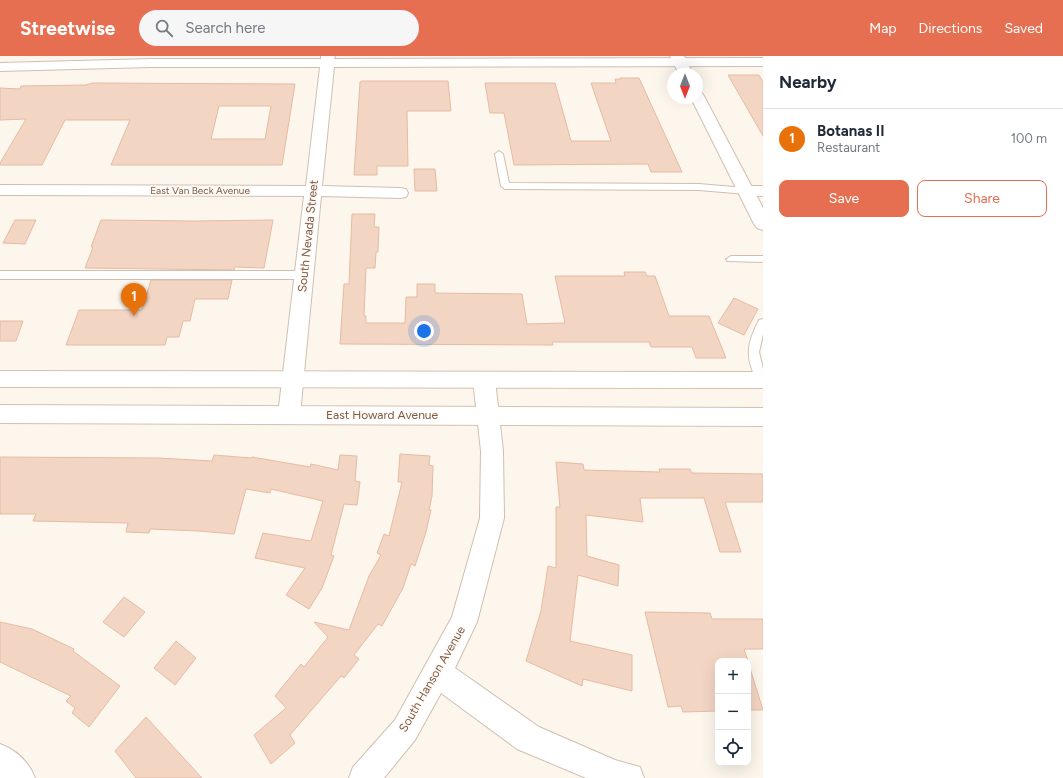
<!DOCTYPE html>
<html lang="en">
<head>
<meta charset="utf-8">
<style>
  :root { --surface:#fff; --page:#f6f6f7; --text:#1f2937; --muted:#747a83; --line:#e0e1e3; --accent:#e76f51 }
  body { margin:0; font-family:Figtree,sans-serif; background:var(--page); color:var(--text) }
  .controls { position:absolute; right:12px; bottom:12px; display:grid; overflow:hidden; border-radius:8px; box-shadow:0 4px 16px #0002 }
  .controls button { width:36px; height:36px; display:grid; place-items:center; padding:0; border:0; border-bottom:1px solid var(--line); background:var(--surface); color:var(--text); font:20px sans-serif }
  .compass { position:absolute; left:667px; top:12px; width:36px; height:36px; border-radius:50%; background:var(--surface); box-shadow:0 4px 16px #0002; rotate:180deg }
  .you { position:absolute; left:424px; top:275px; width:14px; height:14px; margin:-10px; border:3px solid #fff; border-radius:50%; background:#1a73e8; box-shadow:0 0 0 6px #1a73e833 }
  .badge { display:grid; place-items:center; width:26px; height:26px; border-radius:50%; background:var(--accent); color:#fff; font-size:13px; font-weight:700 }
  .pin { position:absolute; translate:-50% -33px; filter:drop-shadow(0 1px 2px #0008) }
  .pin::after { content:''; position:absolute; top:21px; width:14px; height:12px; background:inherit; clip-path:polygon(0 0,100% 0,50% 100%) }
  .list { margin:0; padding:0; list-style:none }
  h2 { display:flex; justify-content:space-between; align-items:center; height:52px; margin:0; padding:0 16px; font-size:17px }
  h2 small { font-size:13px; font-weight:400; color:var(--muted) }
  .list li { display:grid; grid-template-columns:26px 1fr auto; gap:12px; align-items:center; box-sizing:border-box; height:60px; padding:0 16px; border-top:1px solid var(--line) }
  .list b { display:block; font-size:15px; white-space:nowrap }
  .list p { margin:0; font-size:13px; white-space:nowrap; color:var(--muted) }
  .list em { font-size:13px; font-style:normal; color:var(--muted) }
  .actions { display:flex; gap:8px; padding:12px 16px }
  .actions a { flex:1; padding:9px 0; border:1px solid var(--accent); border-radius:8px; text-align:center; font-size:14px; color:var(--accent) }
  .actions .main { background:var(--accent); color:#fff }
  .icon { flex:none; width:22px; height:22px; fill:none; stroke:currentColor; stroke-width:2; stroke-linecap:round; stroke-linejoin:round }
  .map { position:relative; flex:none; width:763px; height:722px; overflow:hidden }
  header { display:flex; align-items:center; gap:24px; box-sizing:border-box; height:56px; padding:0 20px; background:var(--accent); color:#fff }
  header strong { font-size:19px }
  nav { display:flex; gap:22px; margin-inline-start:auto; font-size:14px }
  .search { width:280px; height:36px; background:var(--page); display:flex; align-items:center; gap:10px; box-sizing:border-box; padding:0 14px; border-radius:22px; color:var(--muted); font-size:15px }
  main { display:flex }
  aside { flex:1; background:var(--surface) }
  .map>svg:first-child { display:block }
</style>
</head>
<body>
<header>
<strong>Streetwise</strong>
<div class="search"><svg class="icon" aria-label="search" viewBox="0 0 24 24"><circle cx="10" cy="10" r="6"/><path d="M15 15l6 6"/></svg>Search here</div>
<nav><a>Map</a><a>Directions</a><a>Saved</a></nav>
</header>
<main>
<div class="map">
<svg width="763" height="722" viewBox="0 0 763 722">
  <rect width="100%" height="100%" fill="#fdf6ec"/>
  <path fill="#f3d5c3" stroke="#e6bba3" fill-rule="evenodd" d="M 728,19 L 759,19 L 763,26 L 763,80 Z
    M 620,22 L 639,22 L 682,116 L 651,116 L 648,108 L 514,109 L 504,57 L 490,57 L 485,27 L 555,27 L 571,85 L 611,85 L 591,27 L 616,27 L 615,23 L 621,23 Z
    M 362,25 L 448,25 L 451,55 L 407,55 L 408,110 L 377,110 L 377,119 L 354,119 L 360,26 Z
    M 93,27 L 295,28 L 282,109 L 111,109 L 130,64 L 65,64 L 42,109 L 0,109 L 0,107 L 26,63 L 0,64 L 0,32 L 20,33 L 21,30 L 85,29 ZM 219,50 L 271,50 L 265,83 L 211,83 Z
    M 414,113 L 435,113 L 437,135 L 415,135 Z
    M 352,158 L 375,158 L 374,171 L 379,171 L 378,196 L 376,196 L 375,212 L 366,212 L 364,260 L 366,260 L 366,267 L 405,267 L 406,241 L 417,241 L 417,228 L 435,228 L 435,237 L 522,238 L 527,268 L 565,267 L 555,220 L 625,220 L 624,216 L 645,216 L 647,220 L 655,220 L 669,260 L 709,260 L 726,302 L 696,302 L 692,291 L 651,291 L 649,286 L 552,286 L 553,289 L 340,288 L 344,228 L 349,228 Z
    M 15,164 L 36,164 L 25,188 L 3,187 Z
    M 101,164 L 195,165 L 273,164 L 264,212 L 235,211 L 234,214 L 85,212 L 93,191 L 91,191 Z
    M 151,224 L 232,224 L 228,243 L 195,243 L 190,265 L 183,265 L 179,281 L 167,281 L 165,289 L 66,289 L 79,254 L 142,254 Z
    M 734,242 L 758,253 L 744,279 L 718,267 Z
    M 0,265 L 23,265 L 16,285 L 0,285 Z
    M 400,398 L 430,400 L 429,409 L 433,410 L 432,440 L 429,454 L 431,454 L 426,476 L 415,510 L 411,508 L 403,532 L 382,570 L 378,568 L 354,599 L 359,603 L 344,622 L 341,620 L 290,679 L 295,687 L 271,708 L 254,679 L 286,652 L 275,640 L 301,608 L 304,611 L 328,581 L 314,566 L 349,574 L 369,520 L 381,499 L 377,497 L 384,478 L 389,480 L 402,426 L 398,426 Z
    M 214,399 L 251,402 L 252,401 L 310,411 L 311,408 L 338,414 L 340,399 L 357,400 L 355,425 L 360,426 L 357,449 L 344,448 L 331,499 L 334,500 L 322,532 L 309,553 L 286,539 L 305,512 L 255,502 L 263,477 L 311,485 L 323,445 L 271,433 L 270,437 L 246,433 L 234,478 L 198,475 L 150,473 L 149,477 L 126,476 L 128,467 L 33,465 L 36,458 L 0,458 L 0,401 L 159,402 L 212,405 Z
    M 556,406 L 583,408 L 584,414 L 660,416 L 659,413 L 690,413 L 692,417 L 763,418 L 763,446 L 725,446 L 741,496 L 720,496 L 704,442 L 640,442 L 643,466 L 586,459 L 587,500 L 619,509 L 618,530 L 578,519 L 570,585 L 632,599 L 632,635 L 583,623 L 582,630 L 526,605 L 541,555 L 548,510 L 556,512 L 556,451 L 560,451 Z
    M 124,541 L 145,556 L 124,581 L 103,566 Z
    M 645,556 L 710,557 L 712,563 L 763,563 L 763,593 L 744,593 L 748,605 L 718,605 L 718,655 L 683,656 L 681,650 L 668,651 Z
    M 0,566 L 32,573 L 74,593 L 73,595 L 120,630 L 89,671 L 72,657 L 75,652 L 66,645 L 71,640 L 0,606 Z
    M 176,585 L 196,602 L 175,629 L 154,612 Z
    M 748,606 L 763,654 L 748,654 Z
    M 146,661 L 202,722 L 136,722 L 115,695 Z"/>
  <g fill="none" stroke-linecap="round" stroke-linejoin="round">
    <defs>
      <path id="service" d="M 499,95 L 503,98 L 509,127 L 699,128 L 746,132 L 751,135 L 746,138 L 699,134 L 505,133 L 501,130 L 495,98 Z
        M 731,200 L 763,200 L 763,206 L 727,205 L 726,203 Z
        M 0,215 L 304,215 L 308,216 L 309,219 L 308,222 L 304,223 L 0,223 Z
        M 763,263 L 763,278 L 759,296 L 763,313 L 762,329 L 758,327 C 745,302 746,289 759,264 Z"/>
      <path id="minor" d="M 321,0 L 335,0 L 334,3 L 763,2 L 763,10 L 334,11 L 322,130 L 400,132 L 406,133 L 408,137 L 406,141 L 400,142 L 321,140 L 300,359 L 297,365 L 289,368 L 281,365 L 278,359 L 304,140 L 0,139 L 0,129 L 306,130 L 320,11 L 152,11 L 0,15 L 0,7 L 152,3 L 321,3 Z
        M 746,130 L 763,130 L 763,140 L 740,139 L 738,135 L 740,131 Z
        M 484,316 L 491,318 L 495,324 L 503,395 L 504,462 L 477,566 L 455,612 L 539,671 L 615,704 L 640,711 L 644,722 L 586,722 L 517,693 L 441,637 L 415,684 L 384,722 L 349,722 L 353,711 L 395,664 L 452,561 L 480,462 L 481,395 L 473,324 L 477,318 Z
        M 0,688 C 16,694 29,706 35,722 L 0,722 Z"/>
      <path id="tertiary" d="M 670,0 L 684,0 L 693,18 L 679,18 Z
        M 697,36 L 702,37 L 704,40 L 763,152 L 763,174 L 757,172 L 754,168 L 691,42 L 697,42 Z"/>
      <path id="secondary" d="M 0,315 L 763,316 L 763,332 L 0,331 Z
        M 0,349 L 763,352 L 763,370 L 0,367 Z"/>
    </defs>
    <use href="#service" stroke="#d1beb0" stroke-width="2"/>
    <use href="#minor" stroke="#d1beb0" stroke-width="2"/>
    <use href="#tertiary" stroke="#d1beb0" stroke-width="2"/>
    <use href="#secondary" stroke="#d6c0b0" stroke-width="2"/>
    <use href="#service" fill="#fff" fill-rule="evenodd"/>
    <use href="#minor" fill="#fff" fill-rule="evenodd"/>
    <use href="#tertiary" fill="#fff" fill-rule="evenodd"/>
    <use href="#secondary" fill="#fff" fill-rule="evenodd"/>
  </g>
  <g text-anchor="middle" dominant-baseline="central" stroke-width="3" stroke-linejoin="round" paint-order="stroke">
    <g font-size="10" fill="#7a5c4d" stroke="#fffaf3">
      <text x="200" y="134">East Van Beck Avenue</text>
    </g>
    <g font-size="12" fill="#7a5c4d" stroke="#fffaf3">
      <text transform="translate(308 180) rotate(-84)">South Nevada Street</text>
      <text x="382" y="359">East Howard Avenue</text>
      <text transform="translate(432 623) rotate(-60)">South Hanson Avenue</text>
    </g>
  </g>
</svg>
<div class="controls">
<button>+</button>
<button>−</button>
<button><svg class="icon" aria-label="locate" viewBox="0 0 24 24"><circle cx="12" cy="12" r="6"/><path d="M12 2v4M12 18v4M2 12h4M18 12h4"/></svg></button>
</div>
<svg class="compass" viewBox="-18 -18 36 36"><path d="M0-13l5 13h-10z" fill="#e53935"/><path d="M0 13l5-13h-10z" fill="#747a83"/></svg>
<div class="you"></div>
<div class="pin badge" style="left:134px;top:260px;background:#e8710a">1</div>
</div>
<aside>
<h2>Nearby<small></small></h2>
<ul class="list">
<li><span class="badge" style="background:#e8710a">1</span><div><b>Botanas II</b><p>Restaurant</p></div><em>100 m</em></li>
</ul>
<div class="actions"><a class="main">Save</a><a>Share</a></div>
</aside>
</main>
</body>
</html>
